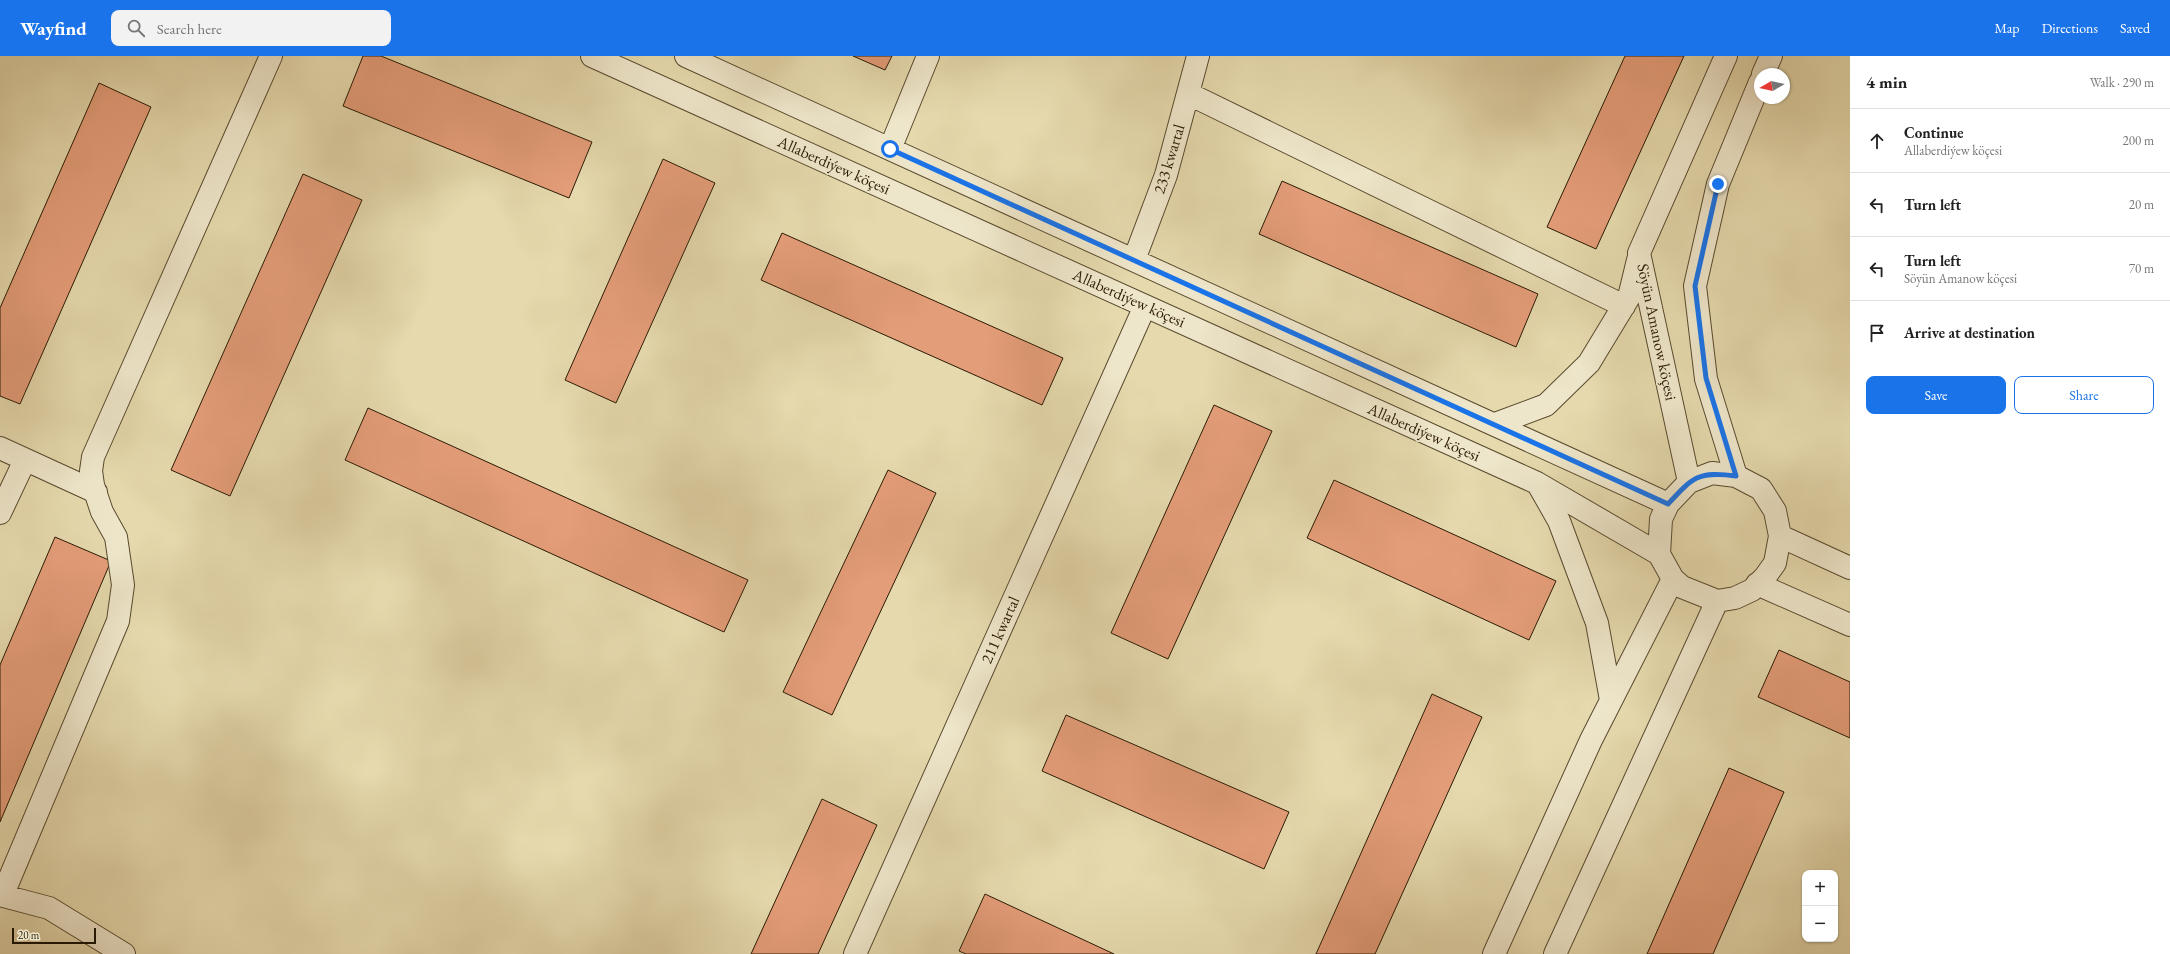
<!DOCTYPE html>
<html lang="en">
<head>
<meta charset="utf-8">
<style>
  :root { --surface:#fff; --page:#f2f2f2; --text:#222; --muted:#767676; --line:#e0e0e0; --accent:#1a73e8 }
  body { margin:0; font-family:"EB Garamond",serif; background:var(--page); color:var(--text) }
  .controls { position:absolute; right:12px; bottom:12px; display:grid; overflow:hidden; border-radius:8px; box-shadow:0 1px 3px #0004 }
  .controls button { width:36px; height:36px; display:grid; place-items:center; padding:0; border:0; border-bottom:1px solid var(--line); background:var(--surface); color:var(--text); font:20px sans-serif }
  .compass { position:absolute; left:1754px; top:12px; width:36px; height:36px; border-radius:50%; background:var(--surface); box-shadow:0 1px 3px #0004; rotate:261deg }
  .scale { position:absolute; left:12px; bottom:10px; width:84px; box-sizing:border-box; padding-left:4px; border:2px solid #2a1a04; border-top:0; font-size:11px; line-height:14px; white-space:nowrap; color:#2a1a04; -webkit-text-stroke:3px #eee6ca; paint-order:stroke }
  .stop { position:absolute; width:12px; height:12px; margin:-9px; border:3px solid #1a73e8; border-radius:50%; background:#fff }
  .stop.end { background:#1a73e8; border-color:#fff; box-shadow:0 1px 4px #0008 }
  .list { margin:0; padding:0; list-style:none }
  h2 { display:flex; justify-content:space-between; align-items:center; height:52px; margin:0; padding:0 16px; font-size:17px }
  h2 small { font-size:13px; font-weight:400; color:var(--muted) }
  .list li { display:grid; grid-template-columns:26px 1fr auto; gap:12px; align-items:center; box-sizing:border-box; height:64px; padding:0 16px; border-top:1px solid var(--line) }
  .list b { display:block; font-size:15px; white-space:nowrap }
  .list p { margin:0; font-size:13px; white-space:nowrap; color:var(--muted) }
  .list em { font-size:13px; font-style:normal; color:var(--muted) }
  .actions { display:flex; gap:8px; padding:12px 16px }
  .actions a { flex:1; padding:9px 0; border:1px solid var(--accent); border-radius:8px; text-align:center; font-size:14px; color:var(--accent) }
  .actions .main { background:var(--accent); color:#fff }
  .icon { flex:none; width:22px; height:22px; fill:none; stroke:currentColor; stroke-width:2; stroke-linecap:round; stroke-linejoin:round }
  .map { position:relative; flex:none; width:1850px; height:898px; overflow:hidden }
  header { display:flex; align-items:center; gap:24px; box-sizing:border-box; height:56px; padding:0 20px; background:var(--accent); color:#fff }
  header strong { font-size:19px }
  nav { display:flex; gap:22px; margin-inline-start:auto; font-size:14px }
  .search { width:280px; height:36px; background:var(--page); display:flex; align-items:center; gap:10px; box-sizing:border-box; padding:0 14px; border-radius:8px; color:var(--muted); font-size:15px }
  main { display:flex }
  aside { flex:1; background:var(--surface) }
  .map>svg:first-child { display:block }
</style>
</head>
<body>
<header>
<strong>Wayfind</strong>
<div class="search"><svg class="icon" aria-label="search" viewBox="0 0 24 24"><circle cx="10" cy="10" r="6"/><path d="M15 15l6 6"/></svg>Search here</div>
<nav><a>Map</a><a>Directions</a><a>Saved</a></nav>
</header>
<main>
<div class="map">
<svg width="1850" height="898" viewBox="0 0 1850 898">
  <rect width="100%" height="100%" fill="#e5d9ad"/>
  <filter id="stains"><feTurbulence type="fractalNoise" baseFrequency=".005" numOctaves="4"/><feColorMatrix values="0 0 0 0 .2 0 0 0 0 .09 0 0 0 0 .02 0 0 0 .5 -.17"/></filter>
  <radialGradient id="worn" r=".72"><stop offset=".6" stop-color="#630" stop-opacity="0"/><stop offset="1" stop-color="#630" stop-opacity=".3"/></radialGradient>
  <path fill="#e49d79" stroke="#2a1a04" d="M 363,0 L 381,0 L 592,86 L 569,142 L 343,50 Z
    M 853,0 L 892,0 L 885,14 Z
    M 1625,0 L 1684,0 L 1596,193 L 1547,171 Z
    M 99,27 L 151,51 L 20,348 L 0,340 L 0,252 Z
    M 663,103 L 715,127 L 616,347 L 565,324 Z
    M 303,118 L 362,144 L 230,440 L 171,414 Z
    M 1282,125 L 1538,238 L 1516,291 L 1259,178 Z
    M 782,177 L 1063,302 L 1042,349 L 761,224 Z
    M 1214,349 L 1272,375 L 1168,603 L 1111,577 Z
    M 368,352 L 748,524 L 724,576 L 345,404 Z
    M 888,414 L 936,437 L 832,659 L 783,636 Z
    M 1334,424 L 1556,525 L 1529,584 L 1307,482 Z
    M 55,481 L 111,505 L 0,766 L 0,609 Z
    M 1779,594 L 1850,626 L 1850,682 L 1758,641 Z
    M 1432,638 L 1482,661 L 1375,898 L 1316,898 Z
    M 1066,659 L 1289,756 L 1264,813 L 1042,715 Z
    M 1729,712 L 1784,736 L 1713,898 L 1647,898 Z
    M 822,743 L 877,769 L 818,898 L 751,898 Z
    M 985,838 L 1114,898 L 966,898 L 959,895 Z"/>
  <g fill="none" stroke-linecap="round" stroke-linejoin="round">
    <defs>
      <path id="minor" d="M 592,0 L 1537,427 L 1659,498
        M 686,0 L 1668,448
        M 1763,18 L 1771,0
        M 1189,38 L 1624,250
        M 890,93 L 928,0
        M 1134,204 L 1166,119 L 1198,0
        M 1495,368 L 1546,349 L 1589,307 L 1629,241 L 1638,204
        M 0,392 L 96,436
        M 1712,417 L 1736,420 L 1761,433 L 1775,455 L 1780,480 L 1775,507 L 1765,521 L 1752,534 L 1735,542 L 1717,545 L 1682,531 L 1673,523 L 1659,498 L 1661,463 L 1668,448 L 1689,426 Z
        M 1736,420 L 1706,323 L 1695,230 L 1718,128 L 1760,26
        M 1689,426 L 1639,197 L 1726,0
        M 1538,428 L 1559,465 L 1597,567 L 1611,644
        M 0,457 L 25,404
        M 1780,480 L 1850,512
        M 1757,528 L 1850,569
        M 3,838 L 118,565 L 123,529 L 116,481 L 102,456 L 93,429 L 91,415 L 93,401 L 271,0
        M 0,839 L 49,852 L 124,898
        M 855,898 L 1145,250
        M 1494,898 L 1591,684 L 1673,523
        M 1555,898 L 1717,545"/>
    </defs>
    <use href="#minor" stroke="#594a2e" stroke-width="24"/>
    <use href="#minor" stroke="#eee6ca" stroke-width="22"/>
  </g>
  <g fill="none" stroke-linecap="round" stroke-linejoin="round">
    <path stroke="#1a73e8" stroke-width="5" d="M 890,93 L 1668,448 C 1693,421 1698,415 1736,420 L 1706,322 L 1695,230 L 1718,128"/>
  </g>
  <g text-anchor="middle" dominant-baseline="central" stroke-width="3.5" stroke-linejoin="round" paint-order="stroke">
    <g font-size="16" fill="#2a1a04" stroke="#eee6ca">
      <text transform="translate(1169 103) rotate(-73)">233 kwartal</text>
      <text transform="translate(834 109) rotate(24)">Allaberdiýew köçesi</text>
      <text transform="translate(1129 242) rotate(24)">Allaberdiýew köçesi</text>
      <text transform="translate(1657 276) rotate(78)">Söyün Amanow köçesi</text>
      <text transform="translate(1424 376) rotate(24)">Allaberdiýew köçesi</text>
      <text transform="translate(1000 574) rotate(-66)">211 kwartal</text>
    </g>
  </g>
  <rect width="100%" height="100%" filter="url(#stains)"/>
  <rect width="100%" height="100%" fill="url(#worn)"/>
</svg>
<div class="controls">
<button>+</button>
<button>−</button>
</div>
<svg class="compass" viewBox="-18 -18 36 36"><path d="M0-13l5 13h-10z" fill="#e53935"/><path d="M0 13l5-13h-10z" fill="#767676"/></svg>
<div class="scale">20 m</div>
<div class="stop" style="left:890px;top:93px"></div>
<div class="stop end" style="left:1718px;top:128px"></div>
</div>
<aside>
<h2>4 min<small>Walk · 290 m</small></h2>
<ul class="list">
<li><svg class="icon" aria-label="ahead" viewBox="0 0 24 24"><path d="M12 20V5M6 11l6-6 6 6"/></svg><div><b>Continue</b><p>Allaberdiýew köçesi</p></div><em>200 m</em></li>
<li><svg class="icon" aria-label="left" viewBox="0 0 24 24"><path d="M17 20v-9H6M10 6l-5 5 5 5"/></svg><div><b>Turn left</b></div><em>20 m</em></li>
<li><svg class="icon" aria-label="left" viewBox="0 0 24 24"><path d="M17 20v-9H6M10 6l-5 5 5 5"/></svg><div><b>Turn left</b><p>Söyün Amanow köçesi</p></div><em>70 m</em></li>
<li><svg class="icon" aria-label="arrive" viewBox="0 0 24 24"><path d="M6 21V4h12l-3 4 3 4H6"/></svg><div><b>Arrive at destination</b></div></li>
</ul>
<div class="actions"><a class="main">Save</a><a>Share</a></div>
</aside>
</main>
</body>
</html>
